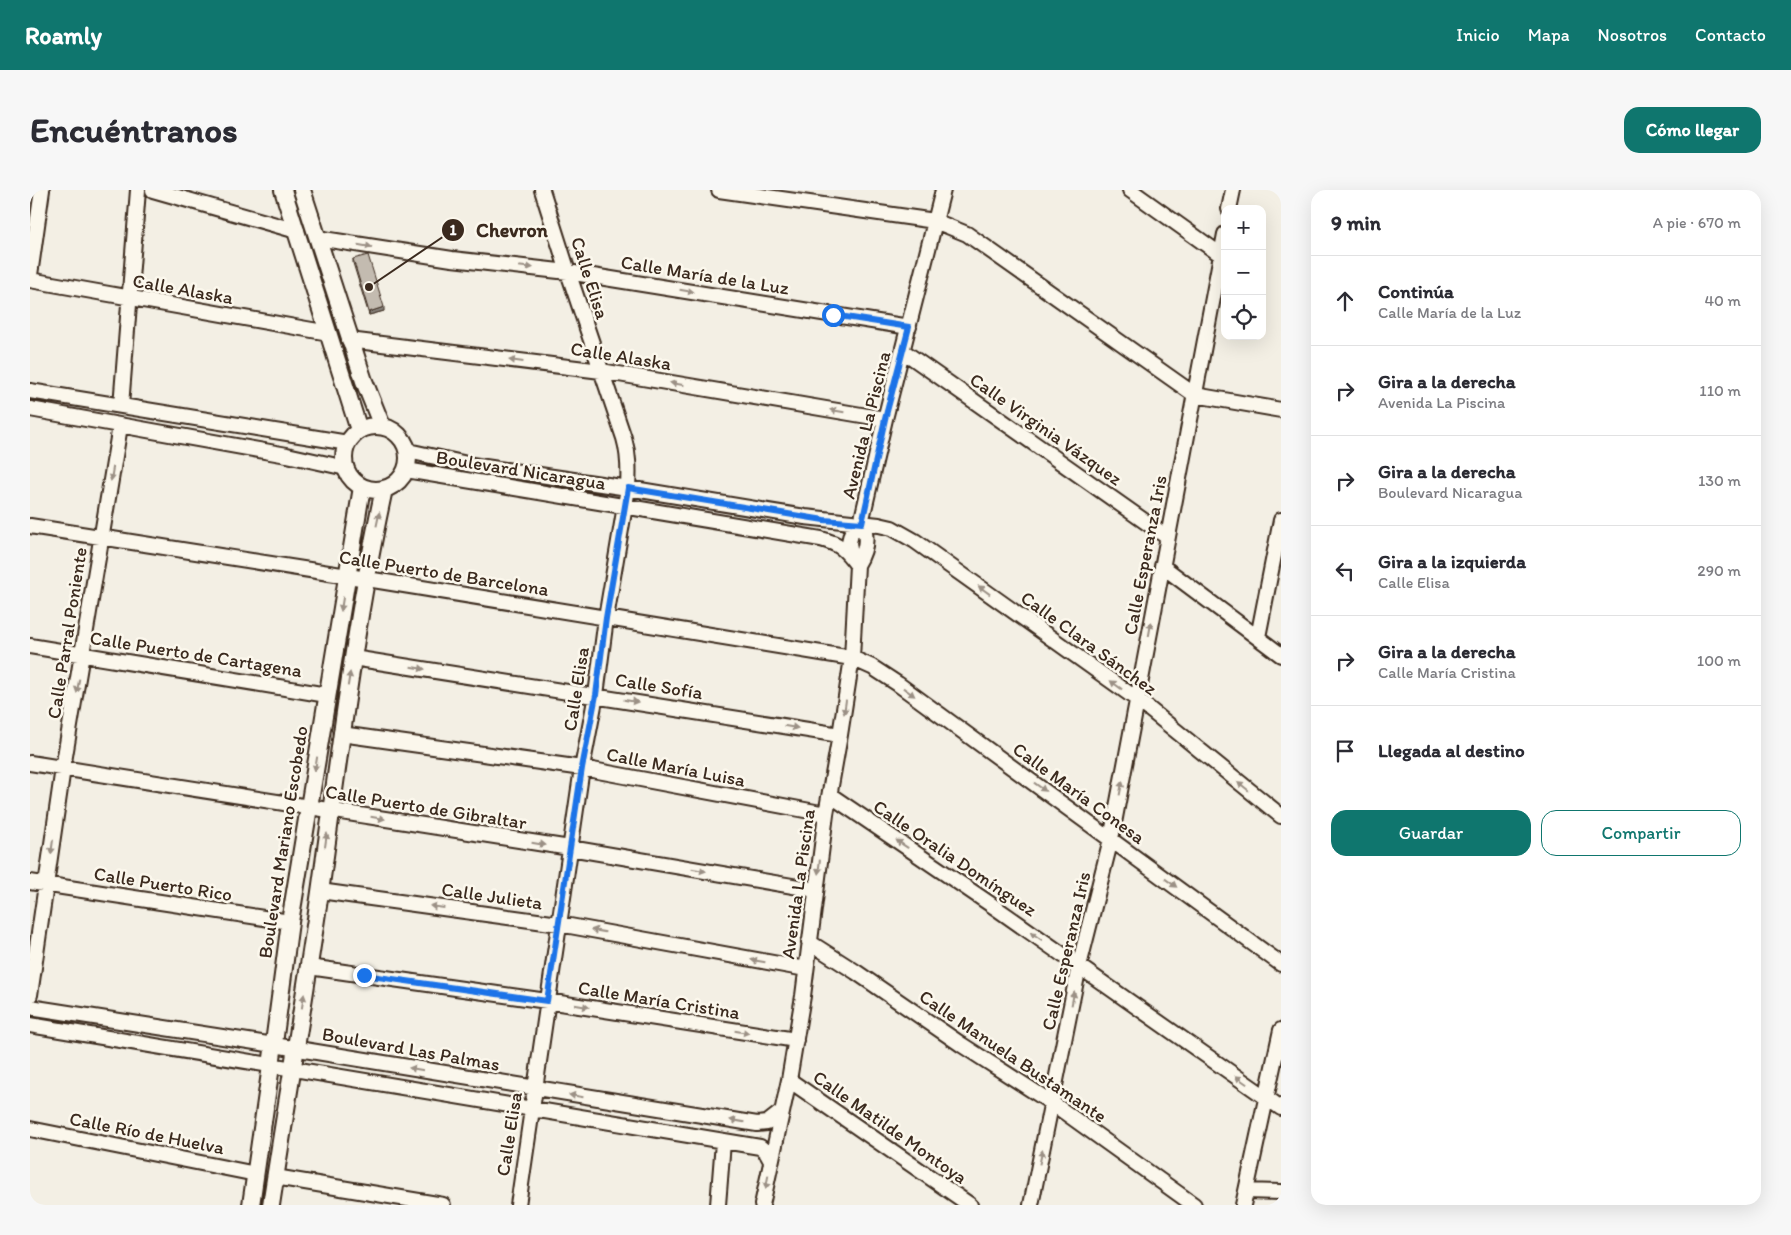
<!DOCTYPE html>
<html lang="es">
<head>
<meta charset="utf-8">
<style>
  :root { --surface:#fff; --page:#f7f7f7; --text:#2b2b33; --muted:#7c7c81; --line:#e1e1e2; --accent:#0f766e }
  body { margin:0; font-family:Itim,sans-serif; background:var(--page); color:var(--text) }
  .controls { position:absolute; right:15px; top:15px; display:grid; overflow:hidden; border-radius:10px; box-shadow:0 5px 20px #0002 }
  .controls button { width:45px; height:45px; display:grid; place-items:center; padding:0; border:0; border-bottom:1px solid var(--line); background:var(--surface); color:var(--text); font:25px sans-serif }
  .stop { position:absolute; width:15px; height:15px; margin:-11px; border:4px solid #1a73e8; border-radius:50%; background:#fff }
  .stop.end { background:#1a73e8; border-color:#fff; box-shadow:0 1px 5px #0008 }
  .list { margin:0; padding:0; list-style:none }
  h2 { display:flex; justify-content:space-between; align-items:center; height:65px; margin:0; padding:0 20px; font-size:21px }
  h2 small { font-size:16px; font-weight:400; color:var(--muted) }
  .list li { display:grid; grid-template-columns:32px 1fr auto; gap:15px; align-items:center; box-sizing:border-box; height:90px; padding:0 20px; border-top:1px solid var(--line) }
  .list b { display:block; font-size:19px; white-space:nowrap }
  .list p { margin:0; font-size:16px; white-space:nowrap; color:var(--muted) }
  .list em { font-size:16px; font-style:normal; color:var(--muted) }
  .actions { display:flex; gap:10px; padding:15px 20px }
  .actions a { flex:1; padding:11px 0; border:1px solid var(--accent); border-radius:15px; text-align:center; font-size:18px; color:var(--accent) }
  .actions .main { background:var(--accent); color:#fff }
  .icon { flex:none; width:28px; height:28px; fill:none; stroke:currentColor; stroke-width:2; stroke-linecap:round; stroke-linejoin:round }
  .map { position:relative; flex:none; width:1251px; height:1015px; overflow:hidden; border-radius:15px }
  header { display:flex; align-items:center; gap:30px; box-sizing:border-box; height:70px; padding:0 25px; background:var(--accent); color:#fff }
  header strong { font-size:24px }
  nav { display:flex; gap:28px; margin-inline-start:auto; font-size:18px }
  .intro { display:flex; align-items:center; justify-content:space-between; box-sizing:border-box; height:120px; padding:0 30px }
  h1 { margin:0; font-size:35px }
  .button { padding:12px 22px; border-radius:15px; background:var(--accent); color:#fff; font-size:18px; font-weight:700 }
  main { display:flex; gap:30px; padding:0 30px }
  aside { flex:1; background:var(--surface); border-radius:15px; box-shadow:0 5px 20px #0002 }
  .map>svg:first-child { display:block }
</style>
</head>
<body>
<header>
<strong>Roamly</strong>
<nav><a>Inicio</a><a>Mapa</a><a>Nosotros</a><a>Contacto</a></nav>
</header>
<div class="intro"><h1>Encuéntranos</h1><a class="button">Cómo llegar</a></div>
<main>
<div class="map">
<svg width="1251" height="1015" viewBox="0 0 1251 1015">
  <rect width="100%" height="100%" fill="#f3efe4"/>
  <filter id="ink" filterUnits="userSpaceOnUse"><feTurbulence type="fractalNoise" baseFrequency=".02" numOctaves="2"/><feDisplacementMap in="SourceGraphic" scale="10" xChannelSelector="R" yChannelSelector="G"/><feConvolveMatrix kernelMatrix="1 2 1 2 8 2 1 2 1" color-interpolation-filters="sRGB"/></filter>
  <g filter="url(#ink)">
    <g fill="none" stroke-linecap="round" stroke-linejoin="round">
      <defs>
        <path id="minor" d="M 123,0 L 267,41
          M 689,0 L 905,31 L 937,44 L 1165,205 L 1251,220
          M 1100,0 L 1191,65
          M 1199,19 L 1203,0
          M 287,48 L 422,69 L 538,82 L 879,137
          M 0,85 L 12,0
          M 0,90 L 299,143
          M 319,150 L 571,181 L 855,229
          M 873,161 L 1137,347
          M 0,201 L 318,253
          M 91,216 L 108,0
          M 0,219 L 257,265 L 316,278
          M 378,261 L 442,275 L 598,298 L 775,327 L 849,335 L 862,338 L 885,351 L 1108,510 L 1251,626
          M 376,280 L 791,349 C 810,354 815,359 827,375 C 835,362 840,348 831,333
          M 0,336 L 337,389 L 822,468 L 842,477 L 868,494 L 1251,774
          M 1132,376 L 1251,465
          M 1228,447 L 1251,330
          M 0,456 L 297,505
          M 323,468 L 810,545
          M 311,544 L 552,578 L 796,624
          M 0,573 L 540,658 L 786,700
          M 800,605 L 966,718 L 1251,918
          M 0,692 L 260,732
          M 290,701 L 529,734 L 776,779
          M 779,752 L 826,782 L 932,855 L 1022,913 L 1164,1015
          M 279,777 L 517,811 L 766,850
          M 0,805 L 33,578 L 90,236
          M 0,817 L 244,855 L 727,934 L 737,933 L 751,922
          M 0,835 L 730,957 L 736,962 L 741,971
          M 759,890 L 940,1015
          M 0,939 L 226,984
          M 245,987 L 413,1015
          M 1216,1001 L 1251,1002
          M 488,1015 L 552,578 L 566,505 L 576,428 L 598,298 C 599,280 599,265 594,248 L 538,82 L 512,0
          M 688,1015 L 693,952
          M 732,1015 L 759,890 L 773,806 L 796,624 L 810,545 L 822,468 L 827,375 L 820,360 L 819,352 L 821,344 L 831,333 L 855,229 L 913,0
          M 1001,1015 L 1049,776 L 1081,649 L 1195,44
          M 1213,1015 L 1251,840"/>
        <path id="major" d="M 253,0 L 329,240
          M 272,0 L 334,191 L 352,236
          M314 268a32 32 0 1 1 64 0a32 32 0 1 1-64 0Z
          M 221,1015 L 241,876 L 260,732 L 332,297
          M 241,1015 C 257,910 275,806 290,702 C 309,567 325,432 354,299"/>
      </defs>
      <use href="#minor" stroke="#3b2a1e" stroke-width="18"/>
      <use href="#major" stroke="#3b2a1e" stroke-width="20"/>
      <use href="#minor" stroke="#fbf7ec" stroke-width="14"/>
      <use href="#major" stroke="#fbf7ec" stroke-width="16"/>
    </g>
    <path fill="#a8a197" stroke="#3b2a1e" d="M 323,69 L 354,121 L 339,125 L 323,73 Z"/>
    <path fill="#88837b" stroke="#3b2a1e" d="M 354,117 L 354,121 L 339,125 L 339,122 Z"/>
    <path fill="#c3bbb0" stroke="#3b2a1e" d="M 338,65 L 354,117 L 339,122 L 323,69 Z"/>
    <defs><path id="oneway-solid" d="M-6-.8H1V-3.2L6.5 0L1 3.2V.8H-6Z" transform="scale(1.25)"/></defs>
    <g fill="#9b9085">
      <use href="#oneway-solid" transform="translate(335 56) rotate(9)"/>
      <use href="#oneway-solid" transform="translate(496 77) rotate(6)"/>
      <use href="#oneway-solid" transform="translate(657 101) rotate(9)"/>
      <use href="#oneway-solid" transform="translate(486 171) rotate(-173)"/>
      <use href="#oneway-solid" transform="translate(647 194) rotate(-170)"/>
      <use href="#oneway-solid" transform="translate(807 221) rotate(-170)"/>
      <use href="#oneway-solid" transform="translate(82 284) rotate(99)"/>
      <use href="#oneway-solid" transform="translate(348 329) rotate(-78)"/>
      <use href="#oneway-solid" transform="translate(954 400) rotate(-144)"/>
      <use href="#oneway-solid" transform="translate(312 414) rotate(99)"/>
      <use href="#oneway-solid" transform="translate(1120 439) rotate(-80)"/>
      <use href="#oneway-solid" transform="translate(388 478) rotate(9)"/>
      <use href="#oneway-solid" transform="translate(319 489) rotate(-81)"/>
      <use href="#oneway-solid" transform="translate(1086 495) rotate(-144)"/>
      <use href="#oneway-solid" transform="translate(48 496) rotate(100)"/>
      <use href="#oneway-solid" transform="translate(879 502) rotate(36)"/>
      <use href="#oneway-solid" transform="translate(601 511) rotate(9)"/>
      <use href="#oneway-solid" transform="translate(815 517) rotate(98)"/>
      <use href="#oneway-solid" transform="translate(761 537) rotate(9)"/>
      <use href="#oneway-solid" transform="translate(286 574) rotate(99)"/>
      <use href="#oneway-solid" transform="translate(1213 596) rotate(-141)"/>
      <use href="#oneway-solid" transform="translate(1010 597) rotate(36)"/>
      <use href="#oneway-solid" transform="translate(1091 598) rotate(-79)"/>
      <use href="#oneway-solid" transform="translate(348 628) rotate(9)"/>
      <use href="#oneway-solid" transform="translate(296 650) rotate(-82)"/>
      <use href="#oneway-solid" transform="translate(509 654) rotate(9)"/>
      <use href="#oneway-solid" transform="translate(872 654) rotate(-146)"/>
      <use href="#oneway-solid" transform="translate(22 657) rotate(98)"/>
      <use href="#oneway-solid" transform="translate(789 677) rotate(97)"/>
      <use href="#oneway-solid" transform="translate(669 680) rotate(10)"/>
      <use href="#oneway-solid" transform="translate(1141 693) rotate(36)"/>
      <use href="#oneway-solid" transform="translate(407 717) rotate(-172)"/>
      <use href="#oneway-solid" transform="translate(568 741) rotate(-170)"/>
      <use href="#oneway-solid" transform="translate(1006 746) rotate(-145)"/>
      <use href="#oneway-solid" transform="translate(728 771) rotate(-170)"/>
      <use href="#oneway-solid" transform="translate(1043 808) rotate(-79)"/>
      <use href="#oneway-solid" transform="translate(273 811) rotate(-81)"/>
      <use href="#oneway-solid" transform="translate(552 816) rotate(9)"/>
      <use href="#oneway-solid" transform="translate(712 842) rotate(9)"/>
      <use href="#oneway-solid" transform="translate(386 879) rotate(-171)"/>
      <use href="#oneway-solid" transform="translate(1211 890) rotate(-145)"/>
      <use href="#oneway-solid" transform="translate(546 906) rotate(-171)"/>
      <use href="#oneway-solid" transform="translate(707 931) rotate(-171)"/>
      <use href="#oneway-solid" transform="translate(1011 967) rotate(-78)"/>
      <use href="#oneway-solid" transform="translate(737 992) rotate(101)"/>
    </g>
  </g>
  <g fill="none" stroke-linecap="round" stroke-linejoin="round" filter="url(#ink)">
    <path stroke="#1a73e8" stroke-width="6" d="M 334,785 L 517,811 L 552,578 L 566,505 L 576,428 L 598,298 L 794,330 L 832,333 L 855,229 L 879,137 L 803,125"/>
  </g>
  <g text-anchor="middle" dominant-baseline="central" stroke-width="5" stroke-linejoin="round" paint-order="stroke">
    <g font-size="19" fill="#3b2a1e" stroke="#fbf7ec">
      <text transform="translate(675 85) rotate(9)">Calle María de la Luz</text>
      <text transform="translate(560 88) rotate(72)">Calle Elisa</text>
      <text transform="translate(153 99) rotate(10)">Calle Alaska</text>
      <text transform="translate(591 166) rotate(9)">Calle Alaska</text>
      <text transform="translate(836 235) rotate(-76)">Avenida La Piscina</text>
      <text transform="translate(1016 239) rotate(35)">Calle Virginia Vázquez</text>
      <text transform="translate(491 280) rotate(9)">Boulevard Nicaragua</text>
      <text transform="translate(1115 365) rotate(-79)">Calle Esperanza Iris</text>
      <text transform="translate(414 383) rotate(9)">Calle Puerto de Barcelona</text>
      <text transform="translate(37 443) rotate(-81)">Calle Parral Poniente</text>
      <text transform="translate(1059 453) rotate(36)">Calle Clara Sánchez</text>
      <text transform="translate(166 464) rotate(9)">Calle Puerto de Cartagena</text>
      <text transform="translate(629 496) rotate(9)">Calle Sofía</text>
      <text transform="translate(546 499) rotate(-81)">Calle Elisa</text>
      <text transform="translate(646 577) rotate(11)">Calle María Luisa</text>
      <text transform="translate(1049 603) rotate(36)">Calle María Conesa</text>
      <text transform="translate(396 617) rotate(9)">Calle Puerto de Gibraltar</text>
      <text transform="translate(253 652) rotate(-81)">Boulevard Mariano Escobedo</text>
      <text transform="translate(925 668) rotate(34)">Calle Oralia Domínguez</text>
      <text transform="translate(133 694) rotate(9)">Calle Puerto Rico</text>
      <text transform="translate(768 694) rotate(-82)">Avenida La Piscina</text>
      <text transform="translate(462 706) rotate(8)">Calle Julieta</text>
      <text transform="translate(1036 761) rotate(-77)">Calle Esperanza Iris</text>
      <text transform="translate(629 810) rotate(9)">Calle María Cristina</text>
      <text transform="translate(381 859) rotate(10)">Boulevard Las Palmas</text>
      <text transform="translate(983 866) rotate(34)">Calle Manuela Bustamante</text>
      <text transform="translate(860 937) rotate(35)">Calle Matilde Montoya</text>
      <text transform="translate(117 943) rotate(11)">Calle Río de Huelva</text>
      <text transform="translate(479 944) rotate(-81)">Calle Elisa</text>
    </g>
  </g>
  <path fill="none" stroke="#3b2a1e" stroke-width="2" d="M339 97L423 40"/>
  <g fill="#3b2a1e" stroke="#fbf7ec" stroke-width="2">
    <circle cx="339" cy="97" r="5"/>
    <circle cx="423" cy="40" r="12"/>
  </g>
  <g font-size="15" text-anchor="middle" font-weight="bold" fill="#fff">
    <text x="423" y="45">1</text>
  </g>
  <g font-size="20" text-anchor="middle" font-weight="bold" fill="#3b2a1e" stroke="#fbf7ec" stroke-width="5" stroke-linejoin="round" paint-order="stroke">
    <text x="482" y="47">Chevron</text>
  </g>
</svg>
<div class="controls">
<button>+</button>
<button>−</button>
<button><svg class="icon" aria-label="locate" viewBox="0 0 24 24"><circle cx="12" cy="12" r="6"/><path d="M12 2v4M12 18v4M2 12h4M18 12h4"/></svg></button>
</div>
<div class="stop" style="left:803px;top:125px"></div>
<div class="stop end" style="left:334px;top:785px"></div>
</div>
<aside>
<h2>9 min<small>A pie · 670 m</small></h2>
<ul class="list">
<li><svg class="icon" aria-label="ahead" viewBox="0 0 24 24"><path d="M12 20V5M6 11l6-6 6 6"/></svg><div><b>Continúa</b><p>Calle María de la Luz</p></div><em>40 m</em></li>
<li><svg class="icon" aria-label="right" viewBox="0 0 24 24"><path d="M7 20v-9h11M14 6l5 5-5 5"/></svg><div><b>Gira a la derecha</b><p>Avenida La Piscina</p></div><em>110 m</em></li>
<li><svg class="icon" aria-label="right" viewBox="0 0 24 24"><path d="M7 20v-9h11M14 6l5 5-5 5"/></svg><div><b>Gira a la derecha</b><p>Boulevard Nicaragua</p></div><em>130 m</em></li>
<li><svg class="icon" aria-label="left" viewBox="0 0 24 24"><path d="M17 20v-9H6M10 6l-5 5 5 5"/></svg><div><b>Gira a la izquierda</b><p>Calle Elisa</p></div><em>290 m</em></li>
<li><svg class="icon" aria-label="right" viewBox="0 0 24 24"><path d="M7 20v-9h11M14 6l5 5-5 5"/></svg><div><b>Gira a la derecha</b><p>Calle María Cristina</p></div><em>100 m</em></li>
<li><svg class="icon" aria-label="arrive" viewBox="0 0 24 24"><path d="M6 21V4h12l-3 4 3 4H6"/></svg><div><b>Llegada al destino</b></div></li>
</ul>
<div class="actions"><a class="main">Guardar</a><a>Compartir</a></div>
</aside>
</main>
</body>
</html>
